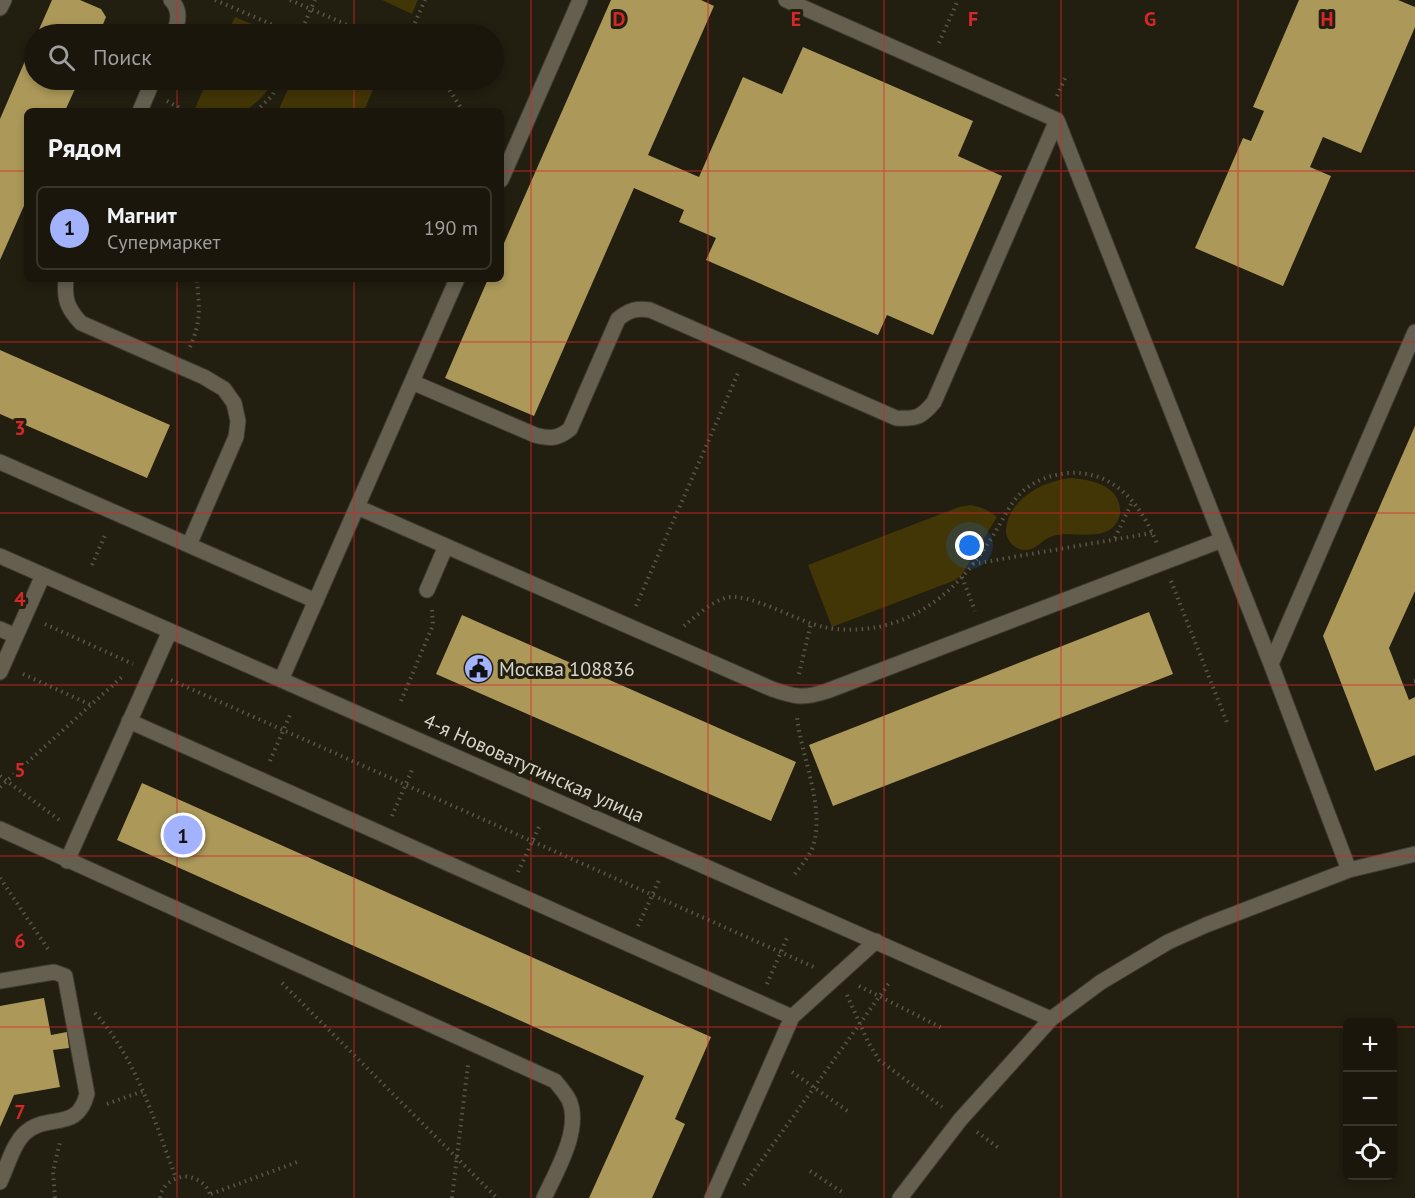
<!DOCTYPE html>
<html lang="ru">
<head>
<meta charset="utf-8">
<style>
  :root { --surface:#1a160c; --page:#27231a; --text:#f1f3f6; --muted:#9f9f9d; --line:#38352d; --accent:#a3b2fd }
  body { margin:0; font-family:"PT Sans",sans-serif; background:var(--page); color:var(--text) }
  .controls { position:absolute; right:18px; bottom:18px; display:grid; overflow:hidden; border-radius:9px; box-shadow:0 3px 9px #0003 }
  .controls button { width:54px; height:54px; display:grid; place-items:center; padding:0; border:0; border-bottom:2px solid var(--line); background:var(--surface); color:var(--text); font:30px sans-serif }
  .you { position:absolute; left:970px; top:546px; width:21px; height:21px; margin:-15px; border:4px solid #fff; border-radius:50%; background:#1a73e8; box-shadow:0 0 0 9px #1a73e833 }
  .badge { display:grid; place-items:center; width:39px; height:39px; border-radius:50%; background:var(--accent); color:#111; font-size:20px; font-weight:700 }
  .pin { position:absolute; translate:-50% -50%; border:3px solid #fff; box-shadow:0 2px 6px #0006 }
  .list { margin:0; padding:0; list-style:none }
  h2 { display:flex; justify-content:space-between; align-items:center; height:78px; margin:0; padding:0 24px; font-size:26px }
  h2 small { font-size:20px; font-weight:400; color:var(--muted) }
  .list li { display:grid; grid-template-columns:39px 1fr auto; gap:18px; align-items:center; box-sizing:border-box; height:84px; margin:0 12px 12px; padding:0 12px; border:2px solid var(--line); border-radius:9px }
  .list b { display:block; font-size:22px; white-space:nowrap }
  .list p { margin:0; font-size:20px; white-space:nowrap; color:var(--muted) }
  .list em { font-size:20px; font-style:normal; color:var(--muted) }
  .icon { flex:none; width:33px; height:33px; fill:none; stroke:currentColor; stroke-width:2; stroke-linecap:round; stroke-linejoin:round }
  .map { position:relative; flex:none; width:1415px; height:1198px; overflow:hidden }
  .search { position:absolute; background:var(--surface); box-shadow:0 3px 9px #0003; left:24px; top:24px; width:480px; height:66px; display:flex; align-items:center; gap:15px; box-sizing:border-box; padding:0 21px; border-radius:33px; color:var(--muted); font-size:22px }
  .panel { position:absolute; background:var(--surface); box-shadow:0 3px 9px #0003; left:24px; top:108px; width:480px; height:174px; border-radius:9px }
  .map>svg:first-child { display:block }
</style>
</head>
<body>
<div class="map">
<svg width="1415" height="1198" viewBox="0 0 1415 1198">
  <rect width="100%" height="100%" fill="#221e10"/>
  <path fill="#423506" d="M 382,0 L 418,0 L 412,14 Z
    M 235,17 L 276,34 L 227,34 Z
    M 207,80 L 275,80 L 262,97 L 246,111 L 194,111 Z
    M 292,80 L 363,80 L 375,85 L 364,111 L 278,111 Z
    M 1070,478 C 1091,479 1122,486 1120,513 C 1120,518 1116,525 1112,528 C 1098,540 1071,531 1053,536 C 1043,538 1036,551 1025,550 C 1014,550 1005,539 1006,529 C 1009,498 1044,481 1070,478 Z
    M 970,505 C 981,507 989,510 997,517 L 961,576 L 953,581 L 832,627 L 808,565 L 959,507 Z"/>
  <path fill="#ac995a" d="M 52,0 L 80,0 L 101,9 L 106,17 L 99,34 L 37,34 Z
    M 611,0 L 701,0 L 714,6 L 648,155 L 699,177 L 743,77 L 782,94 L 803,47 L 973,121 L 958,156 L 1002,176 L 933,335 L 887,315 L 878,335 L 706,260 L 716,238 L 679,222 L 684,210 L 634,188 L 534,416 L 445,378 L 488,279 L 501,279 L 501,250 Z
    M 1299,0 L 1398,0 L 1415,7 L 1415,27 L 1361,153 L 1323,137 L 1310,167 L 1331,176 L 1283,286 L 1195,248 L 1243,138 L 1251,141 L 1264,111 L 1253,107 Z
    M 34,40 L 34,80 L 79,80 L 65,111 L 27,111 L 27,199 L 0,260 L 0,119 Z
    M 0,350 L 170,425 L 147,478 L 0,414 Z
    M 1415,426 L 1415,591 L 1389,648 L 1409,700 L 1415,697 L 1415,755 L 1375,771 L 1323,636 Z
    M 1149,612 L 1173,674 L 833,806 L 809,745 Z
    M 462,615 L 796,762 L 771,821 L 436,674 Z
    M 142,783 L 711,1037 L 675,1119 L 685,1124 L 652,1198 L 589,1198 L 644,1076 L 117,840 Z
    M 44,998 L 51,1035 L 67,1032 L 69,1048 L 53,1050 L 60,1087 L 14,1095 L 0,1127 L 0,1006 Z"/>
  <g fill="none" stroke-linecap="round" stroke-linejoin="round">
    <defs>
      <path id="minor" d="M 171,0 C 181,10 179,22 173,34
        M 786,0 L 1057,120 L 1271,664 L 1349,870
        M 0,8 L 4,0
        M 140,111 L 153,80
        M 501,180 L 580,0
        M 66,279 C 64,299 67,308 81,323 L 204,377 L 224,389 L 234,403 L 238,421 L 236,437 L 189,545
        M 412,382 L 535,435 C 550,439 558,439 570,429 L 618,319 C 629,310 636,308 650,310 L 896,418 C 916,419 921,418 934,402 L 1057,120
        M 0,462 L 316,601
        M 357,507 L 772,689 C 795,697 803,699 827,691 L 1222,540
        M 0,556 L 1051,1019
        M 427,590 L 446,546
        M 0,629 L 16,636 L 0,672
        M 16,636 L 43,575
        M 1271,664 L 1415,332
        M 281,680 L 457,279
        M 129,721 L 792,1017 L 712,1198
        M 0,829 L 555,1081 C 560,1087 566,1094 569,1100 C 582,1129 556,1172 544,1198
        M 67,861 L 170,631
        M 0,981 L 54,972 L 65,976 L 87,1094 C 77,1133 48,1112 25,1133 C 13,1144 7,1167 0,1182
        M 792,1017 L 876,941
        M 900,1198 L 960,1120 L 1051,1019 L 1101,982 L 1168,942 L 1206,925 L 1349,870 L 1415,854"/>
    </defs>
    <use href="#minor" stroke="#3d3931" stroke-width="17"/>
    <path stroke="#595649" stroke-width="4" stroke-dasharray="1.5 4.5" stroke-linecap="butt" d="M 215,0 L 294,34
      M 290,0 L 368,34
      M 300,34 L 315,0
      M 410,34 L 425,0
      M 939,43 L 958,0
      M 443,80 L 463,111
      M 1057,96 L 1066,76
      M 167,101 L 185,111
      M 256,111 L 272,96 L 280,80
      M 190,347 C 202,319 199,308 197,279
      M 1115,538 L 1132,502
      M 973,564 L 1152,533
      M 92,565 L 106,533
      M 962,577 L 975,611
      M 1171,581 L 1228,725
      M 636,606 L 739,371
      M 45,624 L 133,664
      M 684,626 C 696,616 710,603 725,598 C 749,591 797,622 824,627 C 840,631 861,630 878,627 C 932,616 970,575 997,529 C 1005,516 1011,502 1022,492 C 1035,480 1051,475 1068,473 C 1114,470 1141,504 1157,544
      M 23,674 L 91,705
      M 799,674 L 811,623
      M 171,680 L 816,968
      M 1414,681 L 1415,681
      M 401,701 L 433,625 L 432,610
      M 270,761 L 290,715
      M 0,776 L 62,822
      M 0,787 L 124,675
      M 392,816 L 412,770
      M 518,872 L 539,827
      M 795,874 C 800,867 807,859 811,851 C 828,813 801,757 797,717
      M 0,878 L 50,952
      M 638,926 L 659,880
      M 282,983 L 497,1198
      M 767,984 L 787,938
      M 859,986 L 944,1029
      M 847,995 L 868,1042 L 879,1060 L 942,1107
      M 95,1013 C 137,1060 154,1120 176,1178
      M 792,1072 L 849,1112
      M 107,1104 L 143,1091
      M 977,1132 L 1000,1149
      M 810,1171 L 845,1194
      M 744,1185 L 889,983
      M 211,1194 L 300,1161
      M 55,1198 L 53,1172 L 60,1142
      M 160,1198 C 162,1185 172,1179 184,1176 C 198,1178 208,1184 211,1198
      M 452,1198 L 468,1065"/>
    <use href="#minor" stroke="#645f4f" stroke-width="15"/>
  </g>
  <path fill="none" stroke="#d62828" stroke-width="1.5" stroke-opacity="0.55" d="M 177,0 L 177,34M 354,0 L 354,34M 531,0 L 531,1198M 708,0 L 708,1198M 884,0 L 884,1198M 1061,0 L 1061,1198M 1238,0 L 1238,1198M 177,80 L 177,111M 354,80 L 354,111M 0,171 L 27,171M 501,171 L 1415,171M 177,279 L 177,1198M 354,279 L 354,1198M 0,342 L 1415,342M 0,513 L 1415,513M 0,685 L 1415,685M 0,856 L 1415,856M 0,1027 L 1348,1027M 1392,1027 L 1415,1027"/>
  <defs>
    <symbol id="civic-disc" viewBox="-11 -11 22 22"><circle r="9.5" fill="#a3b2fd" stroke="#221e10"/><path d="M-.6-6.5H3V-4.5H.6V-3L4-1V1h2V6H-6V1h2V-1L-.6-3ZM-1.2 2.5V6h2.4V2.5Z" fill="#111"/></symbol>
  </defs>
  <g fill-rule="evenodd">
    <use href="#civic-disc" x="462" y="652" width="33" height="33"/>
  </g>
  <g text-anchor="middle" dominant-baseline="central" stroke-width="6" stroke-linejoin="round" paint-order="stroke">
    <g font-size="20" fill="#d8d5cc" stroke="#221e10" text-anchor="start">
      <text x="499" y="669">Москва 108836</text>
    </g>
    <g font-size="20" fill="#d8d5cc" stroke="#221e10">
      <text transform="translate(534 768) rotate(24)">4-я Нововатутинская улица</text>
    </g>
  </g>
  <g font-size="20" text-anchor="middle" font-weight="bold" fill="#d62828" stroke="#221e10" stroke-width="6" stroke-linejoin="round" paint-order="stroke">
    <text x="619" y="26">D</text>
    <text x="796" y="26">E</text>
    <text x="973" y="26">F</text>
    <text x="1150" y="26">G</text>
    <text x="1327" y="26">H</text>
    <text x="20" y="435">3</text>
    <text x="20" y="606">4</text>
    <text x="20" y="777">5</text>
    <text x="20" y="948">6</text>
    <text x="20" y="1119">7</text>
  </g>
</svg>
<div class="controls">
<button>+</button>
<button>−</button>
<button><svg class="icon" aria-label="locate" viewBox="0 0 24 24"><circle cx="12" cy="12" r="6"/><path d="M12 2v4M12 18v4M2 12h4M18 12h4"/></svg></button>
</div>
<div class="you"></div>
<div class="pin badge" style="left:183px;top:835px">1</div>
<div class="search"><svg class="icon" aria-label="search" viewBox="0 0 24 24"><circle cx="10" cy="10" r="6"/><path d="M15 15l6 6"/></svg>Поиск</div>
<section class="panel">
<h2>Рядом<small></small></h2>
<ul class="list">
<li><span class="badge">1</span><div><b>Магнит</b><p>Супермаркет</p></div><em>190 m</em></li>
</ul>
</section>
</div>
</body>
</html>
